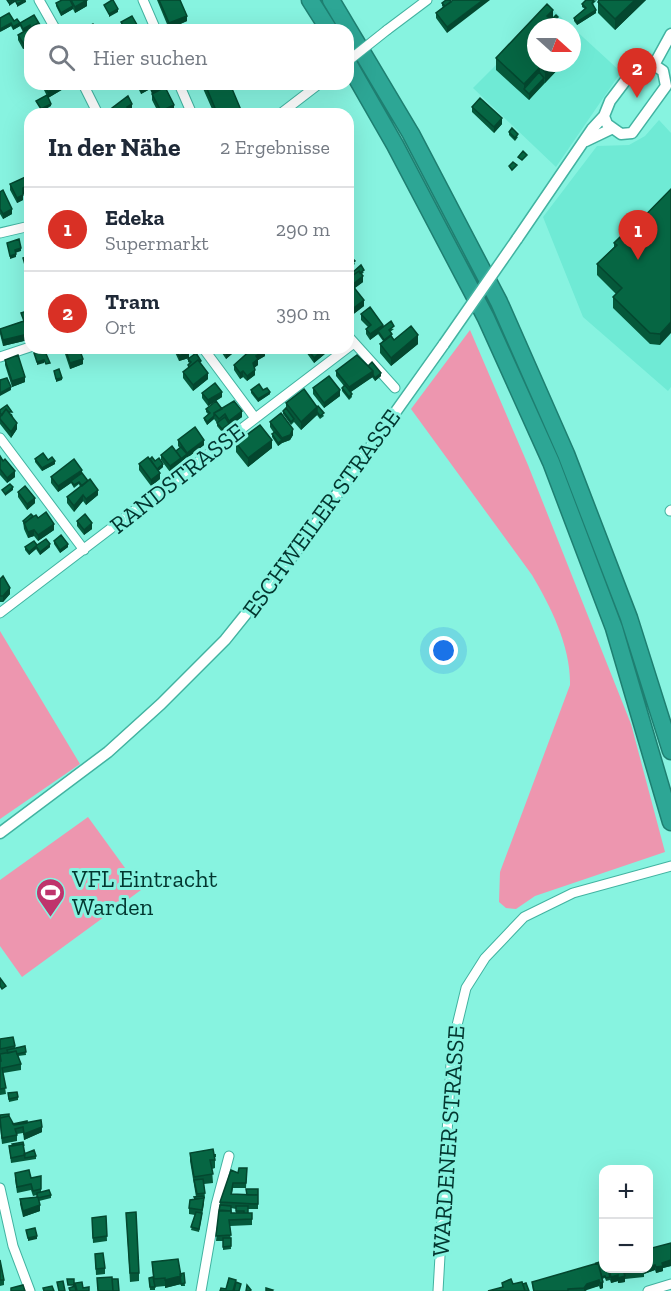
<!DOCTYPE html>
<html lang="de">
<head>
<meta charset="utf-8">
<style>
  :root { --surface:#fff; --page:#f2f2f3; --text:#1f2937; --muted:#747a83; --line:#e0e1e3; --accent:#d93025 }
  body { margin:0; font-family:"Zilla Slab",serif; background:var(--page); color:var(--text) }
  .controls { position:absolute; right:18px; bottom:18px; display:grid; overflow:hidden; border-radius:12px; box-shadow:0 6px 24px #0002 }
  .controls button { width:54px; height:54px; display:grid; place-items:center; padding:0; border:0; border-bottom:2px solid var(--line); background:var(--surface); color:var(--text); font:30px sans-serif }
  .compass { position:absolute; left:527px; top:18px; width:54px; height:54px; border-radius:50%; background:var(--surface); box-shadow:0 6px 24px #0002; rotate:111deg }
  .you { position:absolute; left:444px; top:651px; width:21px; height:21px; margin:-15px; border:4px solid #fff; border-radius:50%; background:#1a73e8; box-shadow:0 0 0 9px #1a73e833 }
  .badge { display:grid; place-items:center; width:39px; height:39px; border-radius:50%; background:var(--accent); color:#fff; font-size:20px; font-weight:700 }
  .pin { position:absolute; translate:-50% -50px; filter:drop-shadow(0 2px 3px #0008) }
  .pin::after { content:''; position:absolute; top:32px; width:21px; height:18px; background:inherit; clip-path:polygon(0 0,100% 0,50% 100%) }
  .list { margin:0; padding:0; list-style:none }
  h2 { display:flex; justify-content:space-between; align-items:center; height:78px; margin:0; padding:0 24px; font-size:26px }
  h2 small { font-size:20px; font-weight:400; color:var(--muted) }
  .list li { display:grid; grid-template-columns:39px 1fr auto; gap:18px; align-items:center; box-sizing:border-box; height:84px; padding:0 24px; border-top:2px solid var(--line) }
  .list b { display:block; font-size:22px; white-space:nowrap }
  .list p { margin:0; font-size:20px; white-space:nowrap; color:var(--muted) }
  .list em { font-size:20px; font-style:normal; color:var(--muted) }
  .icon { flex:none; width:33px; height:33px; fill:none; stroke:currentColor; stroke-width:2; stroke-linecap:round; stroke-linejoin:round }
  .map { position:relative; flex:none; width:671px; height:1291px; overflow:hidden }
  .search { position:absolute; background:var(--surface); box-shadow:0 6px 24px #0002; left:24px; top:24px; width:330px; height:66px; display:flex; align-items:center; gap:15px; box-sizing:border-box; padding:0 21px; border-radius:18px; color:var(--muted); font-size:22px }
  .panel { position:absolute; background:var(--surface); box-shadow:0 6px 24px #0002; left:24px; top:108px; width:330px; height:246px; border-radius:18px }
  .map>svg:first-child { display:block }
</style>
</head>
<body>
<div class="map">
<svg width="671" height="1291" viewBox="0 0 671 1291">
  <rect width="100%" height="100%" fill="#87f3e0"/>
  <path fill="#6fead5" d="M 552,9 L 572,27 L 536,27 L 536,63 L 572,63 L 572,27 L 621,72 L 556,167 L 473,88 Z
    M 659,120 L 671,133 L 671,387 L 668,391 L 583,317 L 543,217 L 597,146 L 629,145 L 645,136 Z"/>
  <path fill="#ed96af" d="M 470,330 L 528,465 L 631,724 L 665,852 L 535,896 L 516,909 L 506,908 L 499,902 L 500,872 L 570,685 C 571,647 551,607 532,575 L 411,409 Z
    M 0,631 L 80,764 L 0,819 Z
    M 88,817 L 141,890 L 22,977 L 0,946 L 0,880 Z"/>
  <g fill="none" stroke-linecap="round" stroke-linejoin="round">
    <defs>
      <path id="minor" d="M 39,0 L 56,30
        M 143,0 L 156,30
        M 387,30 L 427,0
        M 83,84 L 98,114
        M 179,84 L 192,114
        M 280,114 L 319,84
        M 0,233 L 30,226
        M 348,336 L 395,388
        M 203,348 L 255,418
        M 0,357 L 30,347
        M 0,438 L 84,550
        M 670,511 L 671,510
        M 0,613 L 354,343
        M 0,1188 L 13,1246 L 30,1291
        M 201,1291 L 216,1205 L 229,1156
        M 438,1291 L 452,1046 L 466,988 L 485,958 L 524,917 L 573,893 L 671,866
        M 648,1291 L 671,1284"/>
      <path id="tertiary" d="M 645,64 L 654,65 L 663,71 L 666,86 L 632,133 L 621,134 L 607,124 L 604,116 L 610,101 L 635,68 Z
        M 654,65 L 671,34
        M 586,141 L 611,129
        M 517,239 L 592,129 L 604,116
        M 0,833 L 108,752 L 161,704 L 225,640 L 295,553 L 444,344"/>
      <path id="motorway" d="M 310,0 L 329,30
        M 331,0 L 411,134 L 499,302 L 566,454 L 629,618 L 671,751
        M 348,63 L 395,145 L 486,318 L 551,462 L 614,628 L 671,822"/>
    </defs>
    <use href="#minor" stroke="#42b3a1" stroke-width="11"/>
    <use href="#tertiary" stroke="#42b3a1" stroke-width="13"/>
    <use href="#motorway" stroke="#1e7f71" stroke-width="19"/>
    <use href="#minor" stroke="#fff" stroke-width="9"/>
    <use href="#tertiary" stroke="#fff" stroke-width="10"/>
    <use href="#motorway" stroke="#2da695" stroke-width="16"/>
    <defs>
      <path id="minor-bridge" d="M 348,61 L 387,30"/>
      <path id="tertiary-bridge" d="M 444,344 L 517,239"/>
    </defs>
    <use href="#minor-bridge" stroke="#42b3a1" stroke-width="11" stroke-linecap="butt"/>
    <use href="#tertiary-bridge" stroke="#42b3a1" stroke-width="13" stroke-linecap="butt"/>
    <use href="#minor-bridge" stroke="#fff" stroke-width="9"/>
    <use href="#tertiary-bridge" stroke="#fff" stroke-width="10"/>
  </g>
  <path fill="#05583a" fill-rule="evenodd" d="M 62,0 L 86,0 L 87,6 L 75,13 L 73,9 L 61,16 L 56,6 L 56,3 Z
    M 157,0 L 180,0 L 187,21 L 169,29 Z
    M 597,0 L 593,4 L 596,13 L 577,25 L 574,21 L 574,18 L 585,9 L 582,7 L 582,4 Z
    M 646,0 L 615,30 L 598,13 L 598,2 Z
    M 451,2 L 447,33 L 436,18 L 436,13 L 443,7 L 442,6 L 442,3 Z
    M 34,15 L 30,30 L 30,45 L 23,49 L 18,40 L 18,35 L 30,28 L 23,32 L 20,26 L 13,30 L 11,26 L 0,32 L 14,21 L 20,23 Z
    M 553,18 L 558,20 L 555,24 L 562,65 L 529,100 L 496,70 L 496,58 Z
    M 121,22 L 140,30 L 123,30 L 121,27 Z
    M 42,84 L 70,84 L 70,85 L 48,98 L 42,86 Z
    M 143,84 L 152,84 L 153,85 L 164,88 L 177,114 L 159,114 L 152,100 L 152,94 L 150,89 L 141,94 L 139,90 L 139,87 Z
    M 201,84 L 230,84 L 241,114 L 212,109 Z
    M 472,107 L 502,124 L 494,133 L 472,112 Z
    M 509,132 L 518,137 L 515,141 L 509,135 Z
    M 30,175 L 30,191 L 30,190 L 23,194 L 23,200 L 17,203 L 10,190 L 10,184 Z
    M 671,189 L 660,345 L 650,344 L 613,308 L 613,297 L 616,294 L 597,275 L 597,264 L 614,247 L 614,243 L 622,239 Z
    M 0,192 L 12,214 L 3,219 L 0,214 Z
    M 348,255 L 355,264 L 352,266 L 353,272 L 364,272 L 361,275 L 363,282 L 355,288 L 364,306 L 351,316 L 348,312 L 348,279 L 351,277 Z
    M 21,313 L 28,340 L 3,346 L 0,334 L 0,329 L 23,321 Z
    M 361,314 L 383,327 L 394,329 L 390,332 L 394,340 L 418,344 L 391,366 L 380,353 L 380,344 L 383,341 L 378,334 L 370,340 L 366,334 L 366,329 L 368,327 L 361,320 Z
    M 63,348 L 83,348 L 83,350 L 80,351 L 83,364 L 70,369 Z
    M 173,348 L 188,348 L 189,358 L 179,361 Z
    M 220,348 L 239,348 L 226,359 L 220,350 Z
    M 245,348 L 264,348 L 265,356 L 258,360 L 258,365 L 254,367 L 255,375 L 247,381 L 243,377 L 240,379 L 234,370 L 234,365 L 247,353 Z
    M 306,348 L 332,348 L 314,363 L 306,352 Z
    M 188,359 L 201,364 L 208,379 L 193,391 L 183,378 L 183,372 L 188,368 L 188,365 L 190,363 L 188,362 Z
    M 5,360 L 25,382 L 12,387 L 5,365 Z
    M 368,366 L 381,376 L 375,381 L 372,377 L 351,392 L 352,397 L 349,400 L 342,391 L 342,388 L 344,386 L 336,376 L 336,371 Z
    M 313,388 L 340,396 L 324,408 L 313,394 Z
    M 304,389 L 324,416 L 320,419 L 317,415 L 301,430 L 294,422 L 291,425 L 283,414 L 283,411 L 286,408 L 286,403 Z
    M 251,390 L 263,390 L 270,394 L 258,402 L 251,393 Z
    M 202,393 L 222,397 L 208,406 L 202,398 Z
    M 206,409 L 222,409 L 242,417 L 222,432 L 217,426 L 217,423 L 214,419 L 207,425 L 204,420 L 204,418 L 208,414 L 206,412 Z
    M 0,410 L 12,414 L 17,429 L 11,438 L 0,424 Z
    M 270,422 L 293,435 L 290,440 L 282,443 L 278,446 L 272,437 L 272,434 L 274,433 L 270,427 Z
    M 178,440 L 204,445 L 187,458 L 187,457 L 170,472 L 161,460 L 161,455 L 176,451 L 180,448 L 178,446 Z
    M 236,443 L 272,448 L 248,467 L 236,452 Z
    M 0,456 L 15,477 L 7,483 L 0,475 Z
    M 35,459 L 48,460 L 55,464 L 42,471 L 35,462 Z
    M 150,459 L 155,461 L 163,467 L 158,471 L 160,479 L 151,486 L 139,470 L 139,464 Z
    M 82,473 L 98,495 L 86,505 L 83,501 L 74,512 L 67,503 L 67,497 L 80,487 L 79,484 L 74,488 L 71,483 L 58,492 L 51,483 L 51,477 Z
    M 18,492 L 35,503 L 27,510 L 18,497 Z
    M 33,516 L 38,518 L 54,530 L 38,541 L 34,536 L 28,538 L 24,529 L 23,521 Z
    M 77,521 L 92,529 L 84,535 L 77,526 Z
    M 54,541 L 68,547 L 60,553 L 54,544 Z
    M 37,545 L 50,547 L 40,555 L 36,549 L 29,555 L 25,550 L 25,547 Z
    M 0,579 L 10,594 L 3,602 L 0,602 Z
    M 0,1039 L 15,1046 L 15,1048 L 25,1046 L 26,1055 L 18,1056 L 21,1064 L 21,1070 L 3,1073 L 6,1094 L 0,1095 Z
    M 8,1093 L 18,1097 L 18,1100 L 9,1102 Z
    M 0,1115 L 13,1124 L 27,1122 L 42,1132 L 24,1140 L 23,1133 L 17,1134 L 17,1141 L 2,1144 L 0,1126 Z
    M 9,1146 L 12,1146 L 25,1154 L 36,1156 L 36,1159 L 11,1163 Z
    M 190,1153 L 216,1154 L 216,1157 L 215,1157 L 215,1168 L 212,1169 L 213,1183 L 204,1184 L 205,1198 L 204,1198 L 204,1204 L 199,1232 L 191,1230 L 195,1215 L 189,1214 L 189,1208 L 196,1197 L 190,1161 Z
    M 247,1168 L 246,1188 L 233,1188 L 232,1194 L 246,1195 L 258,1189 L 258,1209 L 248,1209 L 248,1213 L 252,1213 L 252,1225 L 230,1226 L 231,1249 L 223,1250 L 223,1241 L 216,1241 L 220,1202 L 238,1173 ZM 231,1208 L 236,1209 L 236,1213 L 232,1213 Z
    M 15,1173 L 31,1178 L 41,1176 L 41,1192 L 51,1195 L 51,1198 L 39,1201 L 40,1211 L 23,1217 L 20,1204 L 20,1199 L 37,1197 L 37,1195 L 33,1196 L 31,1190 L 17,1193 L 15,1179 Z
    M 126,1213 L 139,1273 L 139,1281 L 130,1282 Z
    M 106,1216 L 107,1241 L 93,1243 L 92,1224 Z
    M 671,1243 L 671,1266 L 663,1268 L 663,1271 L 656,1273 L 655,1270 L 644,1274 L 644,1277 L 625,1279 L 625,1282 L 618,1283 L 618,1281 L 611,1283 L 610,1280 L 606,1281 L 605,1278 L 602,1279 L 603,1288 L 600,1289 L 599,1286 L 587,1289 L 586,1291 L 533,1291 L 532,1282 L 603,1269 Z
    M 95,1254 L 105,1268 L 105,1274 L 96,1275 Z
    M 0,1260 L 4,1280 L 4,1285 L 0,1286 Z
    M 152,1262 L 180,1274 L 184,1273 L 185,1286 L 181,1286 L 181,1284 L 165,1288 L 165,1286 L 155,1287 L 155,1290 L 150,1290 L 149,1278 L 153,1277 Z"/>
  <path fill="#04472f" d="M 15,0 L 15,2 L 9,6 L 9,3 Z
    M 26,0 L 26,2 L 17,7 L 17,4 Z
    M 87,0 L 87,6 L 75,13 L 75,7 Z
    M 483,0 L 490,0 L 447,33 L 447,27 Z
    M 635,0 L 646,0 L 615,30 L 615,19 Z
    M 73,6 L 73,9 L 61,16 L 61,13 Z
    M 118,9 L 118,12 L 109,17 L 109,14 Z
    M 553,10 L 553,21 L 548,26 L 547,16 Z
    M 596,10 L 596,13 L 577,25 L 577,22 Z
    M 187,16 L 187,21 L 169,29 L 169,23 Z
    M 11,23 L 11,26 L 0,32 L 0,29 Z
    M 20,23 L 20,26 L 13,30 L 13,27 Z
    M 30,25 L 30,28 L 23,32 L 23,29 Z
    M 30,39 L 30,45 L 23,49 L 23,43 Z
    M 553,63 L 562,63 L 562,65 L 545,83 L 545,72 Z
    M 540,67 L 540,78 L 524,89 L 524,95 L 524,84 Z
    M 544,78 L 544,83 L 529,100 L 529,94 Z
    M 62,84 L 70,85 L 48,98 L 48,92 Z
    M 150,86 L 150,89 L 141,94 L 141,91 Z
    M 164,86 L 164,88 L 152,94 L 152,91 Z
    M 51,104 L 51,106 L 41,112 L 41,109 Z
    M 132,104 L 132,110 L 127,112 L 127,107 Z
    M 174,105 L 174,110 L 167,114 L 161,114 L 161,111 Z
    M 241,110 L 241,114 L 232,114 Z
    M 502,118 L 502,124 L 494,133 L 494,127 Z
    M 30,184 L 30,190 L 23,194 L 23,188 Z
    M 23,195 L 23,200 L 17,203 L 17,198 Z
    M 12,209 L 12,214 L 3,219 L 3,214 Z
    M 21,248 L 21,251 L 15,253 L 15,250 Z
    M 16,254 L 16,257 L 10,259 L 10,256 Z
    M 353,269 L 353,274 L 351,274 L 351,276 L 348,278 L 348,273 Z
    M 363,276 L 363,282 L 352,290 L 352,285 Z
    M 364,300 L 364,306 L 351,316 L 351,310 Z
    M 30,319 L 30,322 L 24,324 L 24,321 Z
    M 671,322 L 671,333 L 660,345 L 660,334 Z
    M 383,325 L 383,330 L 378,331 L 378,334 L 370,340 L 370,334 Z
    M 28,334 L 28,340 L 3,346 L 3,340 Z
    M 418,335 L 418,344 L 391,366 L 391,358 Z
    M 232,348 L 239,348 L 226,359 L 226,353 Z
    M 325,348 L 332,348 L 314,363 L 314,358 Z
    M 265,350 L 265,356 L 258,360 L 258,365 L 253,369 L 253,363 L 256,356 Z
    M 189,352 L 189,358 L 179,361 L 179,356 Z
    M 83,359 L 83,364 L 70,369 L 70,363 Z
    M 44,360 L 44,363 L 37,365 L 37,362 Z
    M 255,370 L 255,375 L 247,381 L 247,376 Z
    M 243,371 L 243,377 L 240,379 L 240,373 Z
    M 373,371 L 373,377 L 349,393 L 349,387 Z
    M 208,373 L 208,379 L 193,391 L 193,385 Z
    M 381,373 L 381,376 L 375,381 L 375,378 Z
    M 25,377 L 25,382 L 12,387 L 12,381 Z
    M 62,378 L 62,380 L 56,382 L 56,379 Z
    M 11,387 L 11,390 L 0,396 L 0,393 Z
    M 340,390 L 340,396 L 324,408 L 324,403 Z
    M 222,392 L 222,397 L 208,406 L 208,400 Z
    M 270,392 L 270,394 L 258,402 L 258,399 Z
    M 317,407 L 317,415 L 301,430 L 301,422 Z
    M 242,411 L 242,417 L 229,426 L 229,421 Z
    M 214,416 L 214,419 L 207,425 L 207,422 Z
    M 17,423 L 17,429 L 11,438 L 11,432 Z
    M 229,424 L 229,426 L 222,432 L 222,429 Z
    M 293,429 L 293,435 L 290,440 L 282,443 L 278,446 L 278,443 L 282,440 L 282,438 Z
    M 204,440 L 204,445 L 187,458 L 187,453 Z
    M 272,440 L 272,448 L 248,467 L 248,458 Z
    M 187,454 L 187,457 L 170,472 L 170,466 L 181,458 Z
    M 55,461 L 55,464 L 42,471 L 42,468 Z
    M 163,464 L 163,467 L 156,473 L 156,470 Z
    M 82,470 L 82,476 L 71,481 L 71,483 L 58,492 L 58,486 Z
    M 15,471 L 15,477 L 7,483 L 7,478 Z
    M 160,473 L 160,479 L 151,486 L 151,480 Z
    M 13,487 L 13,490 L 5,496 L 5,494 Z
    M 98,490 L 98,495 L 86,505 L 86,499 Z
    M 83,495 L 83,501 L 74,512 L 74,506 Z
    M 35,498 L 35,503 L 27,510 L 27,504 Z
    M 92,523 L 92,529 L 84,535 L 84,530 Z
    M 54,524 L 54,530 L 38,541 L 38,535 Z
    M 34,530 L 34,536 L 28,538 L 28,532 Z
    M 50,544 L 50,547 L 40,555 L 40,552 Z
    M 68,544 L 68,547 L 60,553 L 60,550 Z
    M 36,546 L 36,549 L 29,555 L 29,552 Z
    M 10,588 L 10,594 L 3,602 L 3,596 Z
    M 42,1127 L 42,1132 L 24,1140 L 24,1134 Z
    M 40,1205 L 40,1211 L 23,1217 L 23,1211 Z
    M 37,1236 L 37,1239 L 28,1241 L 28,1238 Z
    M 671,1260 L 671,1266 L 663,1268 L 663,1271 L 656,1273 L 656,1267 L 662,1263 Z
    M 655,1265 L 655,1270 L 644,1274 L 643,1269 L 648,1269 L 648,1267 Z
    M 618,1275 L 618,1281 L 611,1283 L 611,1277 Z
    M 181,1276 L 181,1284 L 165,1288 L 165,1280 Z
    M 625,1276 L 625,1282 L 618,1283 L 618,1278 Z
    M 599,1280 L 599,1286 L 584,1291 L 584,1288 L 587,1284 Z
    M 603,1282 L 603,1288 L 600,1289 L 600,1283 Z"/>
  <path fill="#066643" stroke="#04472f" stroke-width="1.5" d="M 7,0 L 14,0 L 9,3 Z
    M 15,0 L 25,0 L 17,4 Z
    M 62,0 L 70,0 L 73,6 L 61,13 L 56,3 Z
    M 71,0 L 87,0 L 75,7 Z
    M 112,0 L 113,0 L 118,9 L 109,14 L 104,5 Z
    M 159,0 L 180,0 L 187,16 L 169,23 Z
    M 446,0 L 450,0 L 451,2 L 445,6 L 442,3 Z
    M 453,0 L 483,0 L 447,27 L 436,13 Z
    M 586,0 L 594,0 L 592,3 L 596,10 L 577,22 L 574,18 L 586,8 L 582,4 Z
    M 599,0 L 635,0 L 615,19 L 598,2 Z
    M 547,4 L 553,10 L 547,16 L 558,27 L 536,27 L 536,63 L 553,63 L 545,72 L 540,67 L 524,84 L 496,58 Z
    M 9,13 L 14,21 L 17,19 L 20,23 L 13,27 L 11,23 L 0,29 L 0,18 Z
    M 34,15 L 40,25 L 38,23 L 31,28 L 30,25 L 23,29 L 20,23 Z
    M 556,15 L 558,17 L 553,22 L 551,20 Z
    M 132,16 L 140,30 L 126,30 L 121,22 Z
    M 38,23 L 42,30 L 30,30 L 30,39 L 23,43 L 18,35 Z
    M 93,24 L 96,30 L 82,30 Z
    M 539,72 L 544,78 L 529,94 L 524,89 Z
    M 44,84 L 62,84 L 48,92 Z
    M 145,84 L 152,84 L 153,85 L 155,84 L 163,84 L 164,86 L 152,91 L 150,86 L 141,91 L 139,87 Z
    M 205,84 L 230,84 L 241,110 L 232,114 L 202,114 L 215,108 Z
    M 165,87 L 174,105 L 161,111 L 152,94 Z
    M 47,95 L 51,104 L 41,109 L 36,101 Z
    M 128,96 L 132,104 L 127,107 L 129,111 L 124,114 L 115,114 L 112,108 Z
    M 480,98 L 502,118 L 494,127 L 472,107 Z
    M 175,109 L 177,114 L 167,114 L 166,113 Z
    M 512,128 L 518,134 L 515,138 L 509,132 Z
    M 523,151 L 527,155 L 522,160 L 518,157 Z
    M 513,162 L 517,165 L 512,170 L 509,166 Z
    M 30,175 L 30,184 L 23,188 L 23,195 L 17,198 L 10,184 Z
    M 671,189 L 671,322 L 660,334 L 650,333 L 613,297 L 622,288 L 597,264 L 617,245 L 614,243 L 620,237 L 622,239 Z
    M 3,190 L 12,209 L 3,214 L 0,209 L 0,192 Z
    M 19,239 L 21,248 L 15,250 L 16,254 L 10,256 L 7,243 Z
    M 348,254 L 355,261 L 350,265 L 348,262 Z
    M 29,256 L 30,267 L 26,268 L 23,258 Z
    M 348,262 L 353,269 L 348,273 Z
    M 361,265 L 364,270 L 360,273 L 359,271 L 352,276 L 351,274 Z
    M 359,271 L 363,276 L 352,285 L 364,300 L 351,310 L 348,306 L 348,279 Z
    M 370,307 L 383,325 L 370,334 L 366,329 L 371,325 L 361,314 Z
    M 30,310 L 30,319 L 24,321 L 21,313 Z
    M 24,321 L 28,334 L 3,340 L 0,329 Z
    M 391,321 L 394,326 L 389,330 L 392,334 L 384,340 L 378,331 Z
    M 411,326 L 418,335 L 391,358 L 380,344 L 391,336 L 394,340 Z
    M 65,348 L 79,348 L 83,359 L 70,363 Z
    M 176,348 L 188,348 L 189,352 L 179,356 Z
    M 222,348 L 232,348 L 226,353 Z
    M 246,348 L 253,348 L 248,352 Z
    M 253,348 L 264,348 L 265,350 L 256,356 L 258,359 L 253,363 L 255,370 L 247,376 L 243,371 L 240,373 L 234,365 Z
    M 307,348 L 325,348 L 314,358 Z
    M 44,349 L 50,363 L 46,364 L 44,360 L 37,362 L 34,353 Z
    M 196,353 L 201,361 L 200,362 L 198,360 L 189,367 L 188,365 L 191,362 L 188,359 Z
    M 18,355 L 25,377 L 12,381 L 5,360 Z
    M 357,355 L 373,371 L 349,387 L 336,371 Z
    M 198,360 L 208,373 L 193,385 L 183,372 Z
    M 372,362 L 381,373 L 375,378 L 373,375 L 373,371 L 368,366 Z
    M 59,369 L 62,378 L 56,379 L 54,371 Z
    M 329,376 L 340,390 L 324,403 L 313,388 Z
    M 7,378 L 11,387 L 0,393 L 0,380 Z
    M 215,383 L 222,392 L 208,400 L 202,393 Z
    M 259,384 L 263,390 L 267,388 L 270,392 L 258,399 L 251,390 Z
    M 345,385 L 352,394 L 349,397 L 342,388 Z
    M 304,389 L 317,407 L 301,422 L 286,403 Z
    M 216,401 L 222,409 L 214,413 L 214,416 L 207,422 L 204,418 L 210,413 L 206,409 Z
    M 234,401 L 242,411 L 229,421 L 225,414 L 219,419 L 214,413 Z
    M 7,405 L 12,412 L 9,412 L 6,409 L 2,415 L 0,413 L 0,410 Z
    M 318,406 L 324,413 L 320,416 L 317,412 L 317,407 Z
    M 286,408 L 294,419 L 291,422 L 283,411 Z
    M 6,409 L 17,423 L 11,432 L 0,419 L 0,417 Z
    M 281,413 L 293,429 L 290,435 L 282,438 L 270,422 Z
    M 225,417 L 229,424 L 222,429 L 217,423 Z
    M 260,425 L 272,440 L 248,458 L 236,443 Z
    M 195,427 L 204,440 L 187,453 L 178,440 Z
    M 275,432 L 282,440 L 278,443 L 272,434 Z
    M 172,446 L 181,458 L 170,466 L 161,455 Z
    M 181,447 L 187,454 L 181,459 L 181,458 L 176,451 Z
    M 43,453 L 48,460 L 52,457 L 55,461 L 42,468 L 35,459 Z
    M 0,456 L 3,461 L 5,459 L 15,471 L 7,478 L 0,469 Z
    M 148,457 L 160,473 L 151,480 L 139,464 Z
    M 152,457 L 155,461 L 159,458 L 163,464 L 157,469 L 150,459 Z
    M 74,459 L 82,470 L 58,486 L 51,477 Z
    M 82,473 L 88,481 L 82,486 L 79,482 L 74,485 L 71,481 Z
    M 90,479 L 98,490 L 86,499 L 83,495 L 74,506 L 67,497 Z
    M 10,484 L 13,487 L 5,494 L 2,490 Z
    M 25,486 L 35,498 L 27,504 L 18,492 Z
    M 46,512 L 54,524 L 38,535 L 34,530 L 28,532 L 24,523 L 36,515 L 38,518 Z
    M 31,514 L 33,516 L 25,523 L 23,521 Z
    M 85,514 L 92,523 L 84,530 L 77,521 Z
    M 61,535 L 68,544 L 60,550 L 54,541 Z
    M 46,539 L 50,544 L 40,552 L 36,546 L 29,552 L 25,547 L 34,541 L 37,545 Z
    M 3,576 L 10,588 L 3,596 L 0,596 L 0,579 Z
    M 0,978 L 6,986 L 2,989 L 0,986 Z
    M 13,1037 L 15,1046 L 0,1049 L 0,1039 Z
    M 25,1046 L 26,1052 L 17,1054 L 16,1051 L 8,1053 L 7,1050 Z
    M 16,1051 L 21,1064 L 2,1068 L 6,1088 L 0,1089 L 0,1061 L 1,1061 L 0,1054 Z
    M 17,1092 L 18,1097 L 9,1099 L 8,1093 Z
    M 9,1114 L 9,1116 L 0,1118 L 0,1115 Z
    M 9,1116 L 14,1125 L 41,1120 L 42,1127 L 24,1134 L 23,1127 L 15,1129 L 17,1135 L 2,1138 L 0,1118 Z
    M 27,1121 L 27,1123 L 14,1125 L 13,1124 Z
    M 23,1142 L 24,1146 L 23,1144 L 13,1146 L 12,1144 Z
    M 23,1144 L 25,1155 L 11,1158 L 9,1146 Z
    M 213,1149 L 215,1160 L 210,1160 L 213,1174 L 194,1177 L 190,1153 Z
    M 34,1150 L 36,1156 L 25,1158 L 24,1154 Z
    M 239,1168 L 247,1168 L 246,1183 L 233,1183 L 231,1194 L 258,1195 L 258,1204 L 220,1202 L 231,1170 L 238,1173 Z
    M 29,1170 L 31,1178 L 41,1176 L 41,1189 L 33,1191 L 31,1184 L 17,1187 L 15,1173 Z
    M 203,1179 L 205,1193 L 197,1194 L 194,1180 Z
    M 246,1189 L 258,1189 L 258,1195 L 247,1195 Z
    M 49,1190 L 51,1195 L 38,1198 L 37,1197 L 37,1193 Z
    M 203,1196 L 204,1198 L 195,1199 L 194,1197 Z
    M 38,1197 L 40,1205 L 23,1211 L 20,1199 Z
    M 204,1198 L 202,1210 L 189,1208 L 190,1200 Z
    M 220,1205 L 231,1206 L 231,1211 L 219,1211 Z
    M 236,1206 L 248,1206 L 248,1213 L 244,1213 L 244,1211 L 236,1211 Z
    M 219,1210 L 231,1211 L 231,1213 L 252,1213 L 252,1219 L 229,1220 L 231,1235 L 216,1236 Z
    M 136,1212 L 139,1273 L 130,1273 L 126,1213 Z
    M 196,1212 L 202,1213 L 199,1229 L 191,1227 Z
    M 106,1216 L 107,1236 L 93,1238 L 92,1218 Z
    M 35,1228 L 37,1236 L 28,1238 L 26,1230 Z
    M 223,1238 L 231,1238 L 231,1246 L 223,1247 Z
    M 671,1243 L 671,1260 L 662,1263 L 663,1266 L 656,1267 L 655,1265 L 648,1267 L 648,1249 Z
    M 103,1253 L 105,1268 L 96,1269 L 95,1254 Z
    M 178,1259 L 181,1276 L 165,1280 L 165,1278 L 154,1279 L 152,1262 Z
    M 0,1260 L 4,1280 L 0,1280 Z
    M 603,1261 L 603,1269 L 608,1269 L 610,1277 L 606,1278 L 605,1276 L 602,1277 L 598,1263 L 597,1264 L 596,1263 Z
    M 598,1263 L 603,1282 L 600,1283 L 599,1280 L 587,1284 L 584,1288 L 568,1289 L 568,1291 L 534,1291 L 532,1282 Z
    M 609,1269 L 643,1269 L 644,1271 L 624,1273 L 625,1276 L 618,1278 L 618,1275 L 611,1277 Z
    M 184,1273 L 185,1283 L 181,1284 L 180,1274 Z
    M 112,1277 L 113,1291 L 98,1291 L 97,1278 Z
    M 153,1277 L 155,1287 L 150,1287 L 149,1278 Z
    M 229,1278 L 236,1280 L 233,1291 L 234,1291 L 220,1291 L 221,1288 L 226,1289 Z
    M 67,1279 L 74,1279 L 74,1285 L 68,1285 Z
    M 112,1279 L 118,1279 L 119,1291 L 113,1291 Z
    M 511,1279 L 513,1284 L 522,1282 L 525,1291 L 488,1291 L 503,1287 L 502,1283 Z
    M 63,1281 L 65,1291 L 59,1291 L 57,1282 Z
    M 82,1282 L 83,1288 L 89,1287 L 89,1291 L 77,1291 L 75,1283 Z
    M 236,1282 L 241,1284 L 239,1291 L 234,1291 Z
    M 526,1283 L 529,1291 L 525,1291 L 523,1284 Z
    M 23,1285 L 25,1291 L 11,1291 L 11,1288 Z
    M 247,1285 L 251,1290 L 250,1291 L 246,1291 Z
    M 52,1286 L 54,1291 L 44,1291 L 43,1288 Z
    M 75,1286 L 76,1291 L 70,1291 L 69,1288 Z
    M 266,1288 L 273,1290 L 272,1291 L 266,1291 Z"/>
  <defs>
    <symbol id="stadium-pin" viewBox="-11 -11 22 30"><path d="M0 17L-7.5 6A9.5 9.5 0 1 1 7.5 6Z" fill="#bf346c" stroke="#87f3e0"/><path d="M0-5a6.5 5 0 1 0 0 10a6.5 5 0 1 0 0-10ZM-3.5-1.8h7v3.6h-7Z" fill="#fff"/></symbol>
  </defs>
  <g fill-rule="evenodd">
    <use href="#stadium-pin" x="34" y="876" width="33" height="45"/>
  </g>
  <g text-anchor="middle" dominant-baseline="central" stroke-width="6" stroke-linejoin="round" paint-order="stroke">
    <g font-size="24" fill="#02362f" stroke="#87f3e0">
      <text transform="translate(177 478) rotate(-38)">RANDSTRASSE</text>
      <text transform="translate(321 513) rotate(-54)">ESCHWEILER STRASSE</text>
      <text transform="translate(448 1141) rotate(-86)">WARDENER STRASSE</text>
    </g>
    <g font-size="24" fill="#02362f" stroke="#87f3e0" text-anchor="start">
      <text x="72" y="878">VFL Eintracht<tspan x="72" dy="28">Warden</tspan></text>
    </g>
  </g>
</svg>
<div class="controls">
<button>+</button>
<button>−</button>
</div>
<svg class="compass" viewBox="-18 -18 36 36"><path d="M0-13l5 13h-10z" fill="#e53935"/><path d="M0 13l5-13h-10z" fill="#747a83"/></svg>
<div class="you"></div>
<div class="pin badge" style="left:638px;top:260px">1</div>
<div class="pin badge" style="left:637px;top:98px">2</div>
<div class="search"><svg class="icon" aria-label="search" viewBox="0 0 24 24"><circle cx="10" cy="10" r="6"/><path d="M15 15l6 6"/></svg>Hier suchen</div>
<section class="panel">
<h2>In der Nähe<small>2 Ergebnisse</small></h2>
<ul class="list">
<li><span class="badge">1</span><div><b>Edeka</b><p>Supermarkt</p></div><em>290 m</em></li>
<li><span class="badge">2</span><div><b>Tram</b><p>Ort</p></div><em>390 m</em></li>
</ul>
</section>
</div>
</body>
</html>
